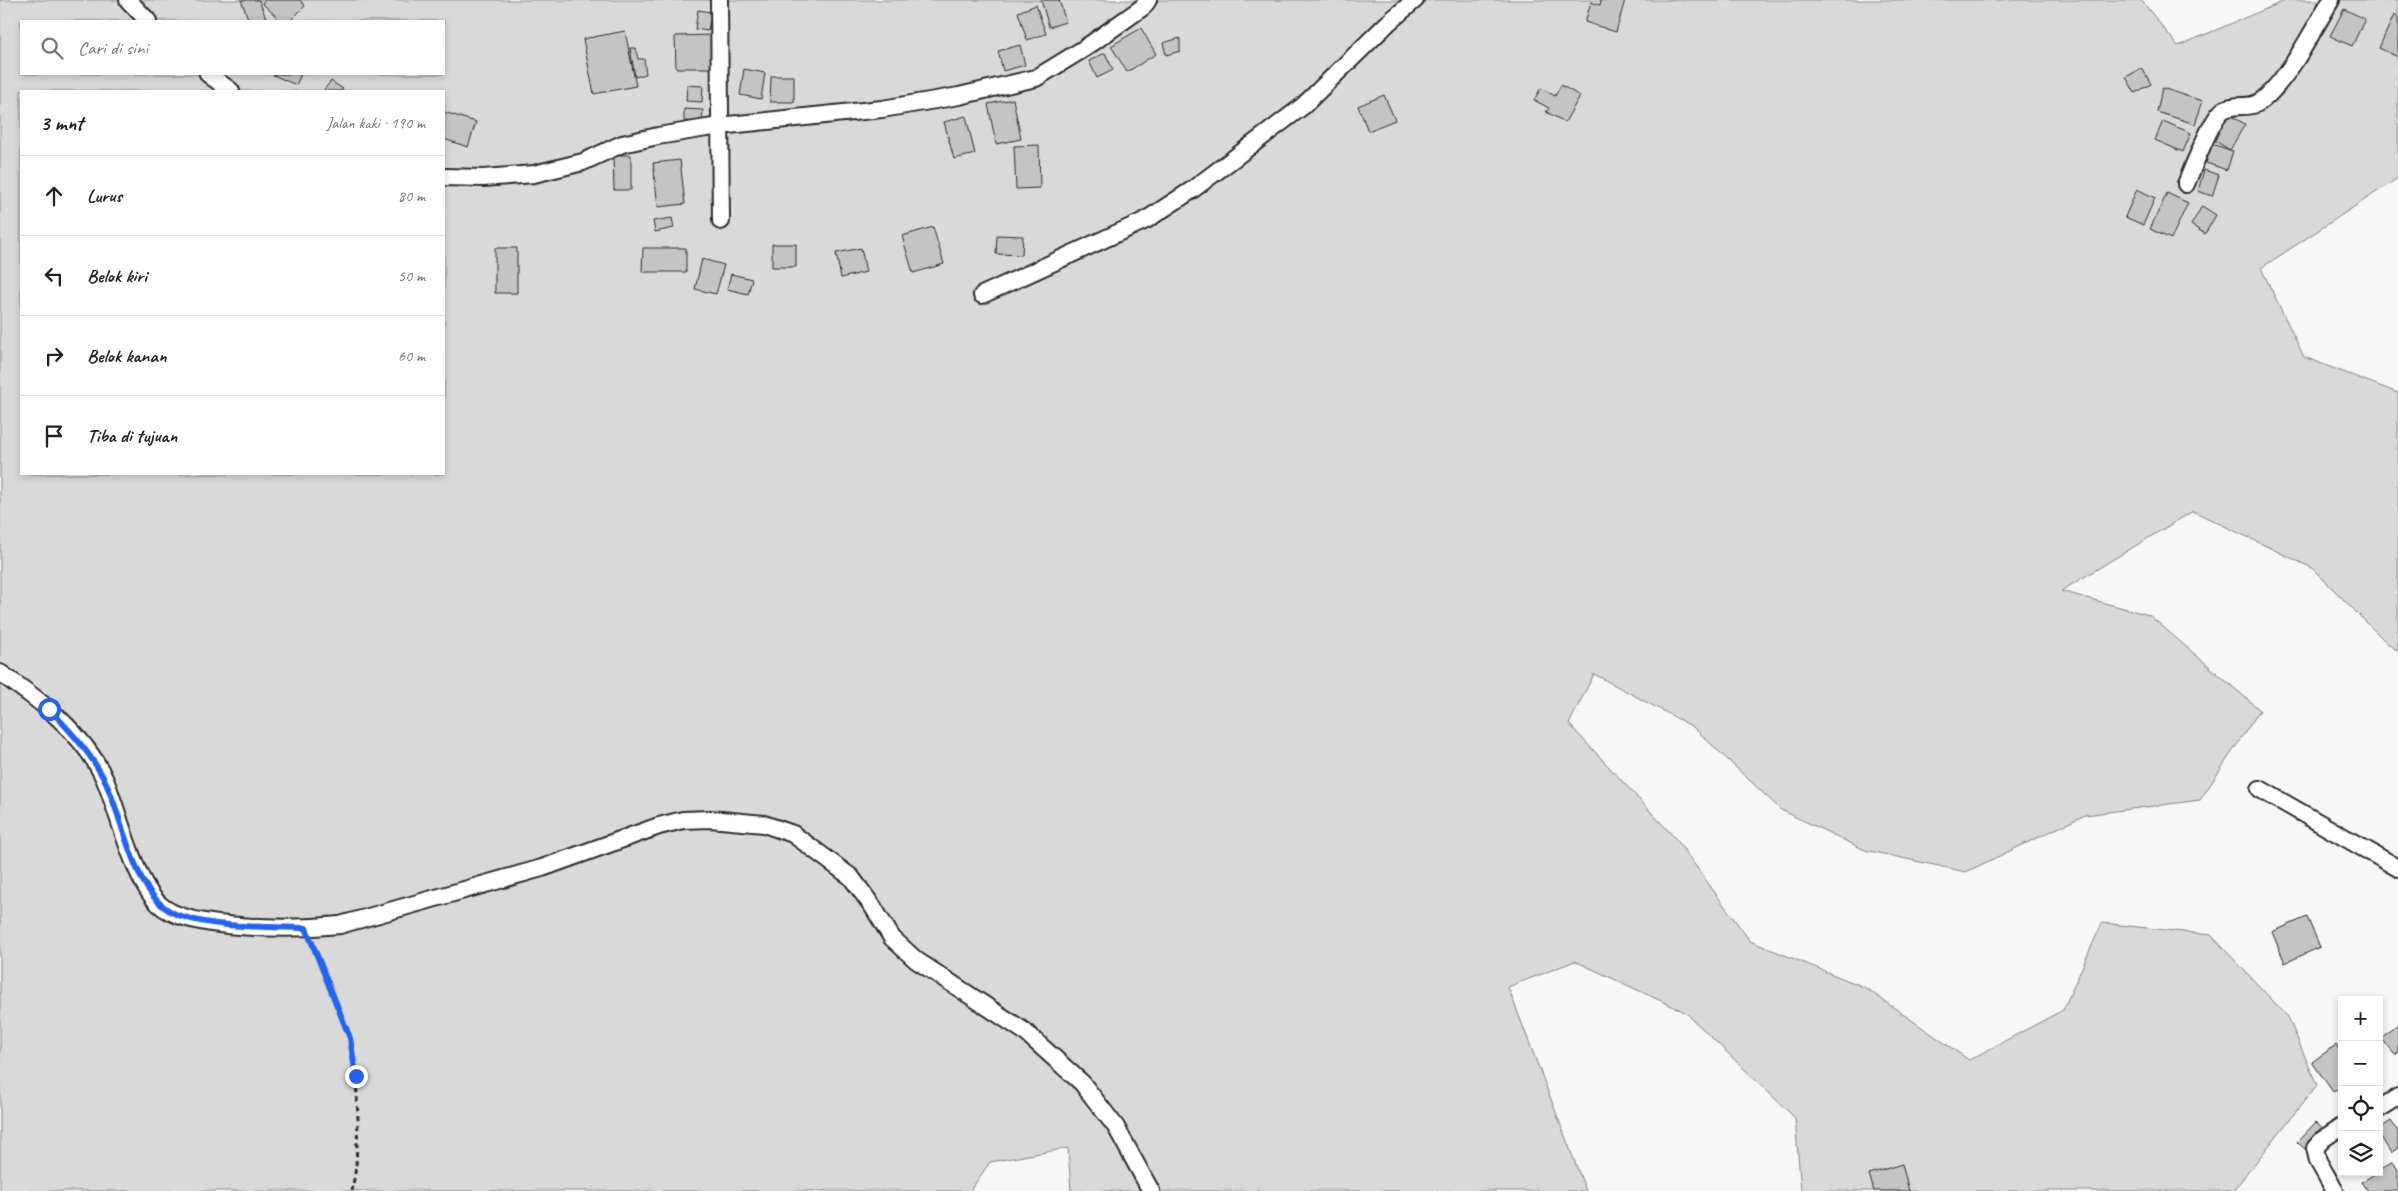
<!DOCTYPE html>
<html lang="id">
<head>
<meta charset="utf-8">
<style>
  :root { --surface:#fff; --page:#f2f2f2; --text:#222; --muted:#767676; --line:#e0e0e0 }
  body { margin:0; font-family:Caveat,sans-serif; background:var(--page); color:var(--text) }
  .controls { position:absolute; right:15px; bottom:15px; display:grid; overflow:hidden; border-radius:0px; box-shadow:0 2px 8px #0003 }
  .controls button { width:45px; height:45px; display:grid; place-items:center; padding:0; border:0; border-bottom:1px solid var(--line); background:var(--surface); color:var(--text); font:25px sans-serif }
  .stop { position:absolute; width:15px; height:15px; margin:-11px; border:4px solid #2563eb; border-radius:50%; background:#fff }
  .stop.end { background:#2563eb; border-color:#fff; box-shadow:0 1px 5px #0008 }
  .list { margin:0; padding:0; list-style:none }
  h2 { display:flex; justify-content:space-between; align-items:center; height:65px; margin:0; padding:0 20px; font-size:21px }
  h2 small { font-size:16px; font-weight:400; color:var(--muted) }
  .list li { display:grid; grid-template-columns:32px 1fr auto; gap:15px; align-items:center; box-sizing:border-box; height:80px; padding:0 20px; border-top:1px solid var(--line) }
  .list b { display:block; font-size:19px; white-space:nowrap }
  .list em { font-size:16px; font-style:normal; color:var(--muted) }
  .icon { flex:none; width:28px; height:28px; fill:none; stroke:currentColor; stroke-width:2; stroke-linecap:round; stroke-linejoin:round }
  .map { position:relative; flex:none; width:2398px; height:1191px; overflow:hidden }
  .search { position:absolute; background:var(--surface); box-shadow:0 2px 8px #0003; left:20px; top:20px; width:425px; height:55px; display:flex; align-items:center; gap:12px; box-sizing:border-box; padding:0 18px; border-radius:0px; color:var(--muted); font-size:19px }
  .panel { position:absolute; background:var(--surface); box-shadow:0 2px 8px #0003; left:20px; top:90px; width:425px; height:385px; border-radius:0px }
  .map>svg:first-child { display:block }
</style>
</head>
<body>
<div class="map">
<svg width="2398" height="1191" viewBox="0 0 2398 1191">
  <rect width="100%" height="100%" fill="#f7f7f7"/>
  <filter id="ink" filterUnits="userSpaceOnUse"><feTurbulence type="fractalNoise" baseFrequency=".02" numOctaves="2"/><feDisplacementMap in="SourceGraphic" scale="10" xChannelSelector="R" yChannelSelector="G"/><feConvolveMatrix kernelMatrix="1 2 1 2 8 2 1 2 1" color-interpolation-filters="sRGB"/></filter>
  <g filter="url(#ink)">
    <path fill="#d9d9d9" stroke="#828282" fill-rule="evenodd" d="M 0,0 L 2141,0 L 2178,46 L 2287,0 L 2398,0 L 2398,178 L 2261,268 L 2304,357 L 2398,393 L 2398,651 L 2388,644 L 2312,568 L 2193,511 L 2061,591 L 2149,615 L 2260,710 L 2200,800 L 2085,815 L 1966,872 L 1865,850 L 1781,810 L 1693,727 L 1594,674 L 1569,724 L 1676,839 L 1750,941 L 1864,987 L 1969,1060 L 2063,1010 L 2102,923 L 2211,935 L 2288,1017 L 2317,1085 L 2233,1191 L 1801,1191 L 1795,1118 L 1685,1012 L 1575,961 L 1508,987 L 1586,1191 L 1071,1191 L 1068,1148 L 990,1162 L 970,1191 L 0,1191 ZM 21,21 L 444,21 L 444,74 L 21,74 ZM 21,91 L 444,91 L 444,474 L 21,474 Z"/>
    <path fill="#c4c4c4" stroke="#2b2b2b" d="M 241,0 L 259,0 L 267,21 L 249,21 Z
      M 265,0 L 300,0 L 305,6 L 290,21 L 281,21 L 262,3 Z
      M 1041,0 L 1059,0 L 1066,22 L 1049,27 Z
      M 1601,0 L 1625,0 L 1616,32 L 1585,22 L 1591,2 L 1600,5 Z
      M 1036,5 L 1046,34 L 1027,40 L 1018,12 Z
      M 2344,9 L 2365,19 L 2352,46 L 2330,36 Z
      M 698,10 L 711,12 L 708,31 L 695,29 Z
      M 2394,15 L 2398,17 L 2398,57 L 2379,48 Z
      M 1141,28 L 1156,54 L 1127,72 L 1111,46 Z
      M 625,31 L 636,86 L 594,94 L 583,39 Z
      M 712,35 L 713,68 L 676,68 L 675,36 Z
      M 1180,38 L 1180,51 L 1166,55 L 1163,43 Z
      M 1020,45 L 1025,65 L 1003,71 L 998,51 Z
      M 630,48 L 636,48 L 638,59 L 644,59 L 646,74 L 635,77 Z
      M 1105,53 L 1113,70 L 1097,78 L 1089,61 Z
      M 2142,68 L 2151,84 L 2135,93 L 2126,77 Z
      M 744,69 L 765,73 L 761,99 L 740,95 Z
      M 271,74 L 301,74 L 296,85 Z
      M 771,76 L 794,76 L 794,102 L 770,102 Z
      M 331,81 L 343,89 L 341,91 L 323,91 Z
      M 687,85 L 703,86 L 702,102 L 686,101 Z
      M 1561,85 L 1580,96 L 1565,122 L 1546,112 L 1549,108 L 1534,100 L 1541,88 L 1555,96 Z
      M 2162,88 L 2203,101 L 2195,124 L 2157,112 Z
      M 1384,95 L 1395,120 L 1368,131 L 1358,106 Z
      M 1013,99 L 1021,139 L 996,144 L 988,104 Z
      M 684,109 L 703,110 L 702,122 L 684,121 Z
      M 444,112 L 476,122 L 468,147 L 444,139 Z
      M 2228,114 L 2245,124 L 2230,150 L 2212,139 Z
      M 966,116 L 975,154 L 954,159 L 944,122 Z
      M 2163,121 L 2191,133 L 2183,152 L 2155,140 Z
      M 2212,144 L 2233,151 L 2227,170 L 2206,163 Z
      M 1039,145 L 1040,188 L 1016,189 L 1014,146 Z
      M 613,155 L 631,155 L 631,190 L 614,190 Z
      M 680,160 L 685,204 L 658,207 L 653,163 Z
      M 2204,170 L 2219,175 L 2212,196 L 2198,191 Z
      M 2137,189 L 2155,198 L 2143,225 L 2125,217 Z
      M 2167,193 L 2188,203 L 2171,239 L 2150,229 Z
      M 2202,206 L 2216,215 L 2205,234 L 2191,225 Z
      M 672,218 L 674,228 L 655,232 L 653,221 Z
      M 933,227 L 944,264 L 913,273 L 902,236 Z
      M 997,235 L 1023,236 L 1022,255 L 996,254 Z
      M 772,244 L 796,244 L 796,267 L 772,267 Z
      M 495,248 L 517,248 L 517,293 L 495,293 Z
      M 643,248 L 686,248 L 686,272 L 642,272 Z
      M 861,248 L 866,272 L 841,278 L 836,253 Z
      M 702,259 L 724,265 L 716,294 L 695,289 Z
      M 731,274 L 752,279 L 748,294 L 727,289 Z
      M 2307,917 L 2320,947 L 2285,963 L 2272,932 Z
      M 2398,1024 L 2398,1053 L 2395,1055 L 2381,1038 Z
      M 2336,1045 L 2342,1053 L 2342,1085 L 2333,1092 L 2312,1062 Z
      M 2391,1121 L 2398,1131 L 2398,1148 L 2391,1153 L 2379,1134 L 2379,1129 Z
      M 2316,1122 L 2325,1130 L 2306,1150 L 2297,1142 Z
      M 2393,1162 L 2398,1170 L 2398,1191 L 2368,1191 L 2362,1182 Z
      M 1902,1164 L 1909,1191 L 1874,1191 L 1869,1174 Z"/>
    <g fill="none" stroke-linecap="round" stroke-linejoin="round">
      <defs>
        <path id="minor" d="M 128,0 L 148,21
          M 719,0 L 721,221
          M 208,74 L 231,91
          M 444,177 L 483,178 L 534,174 L 583,162 L 622,144 L 658,136 L 719,126 L 882,109 L 959,96 L 1036,78 L 1085,48 L 1143,7 L 1148,0
          M 2186,184 C 2192,170 2213,114 2225,109 C 2242,102 2251,112 2267,96 C 2292,72 2313,30 2331,0
          M 982,295 L 1146,220 L 1192,190 L 1303,106 L 1388,23 L 1415,0
          M 0,673 C 40,700 85,734 105,780 C 119,813 134,881 159,904 C 188,932 301,929 340,925 L 542,868 L 659,826 L 683,820 L 710,819 L 764,824 L 793,834 L 851,877 L 873,907 L 892,938 L 916,960 L 1024,1031 L 1082,1083 L 1116,1127 L 1151,1191
          M 2260,789 L 2398,868
          M 2379,1109 L 2398,1097
          M 2335,1191 L 2318,1161 L 2315,1148 L 2323,1139 L 2342,1126"/>
      </defs>
      <use href="#minor" stroke="#2b2b2b" stroke-width="20"/>
      <path stroke="#2b2b2b" stroke-width="3" stroke-dasharray="5 4" stroke-linecap="butt" d="M 312,943 L 350,1038 L 356,1076 L 358,1120 L 356,1167 L 352,1191"/>
      <use href="#minor" stroke="#fff" stroke-width="16"/>
    </g>
  </g>
  <g fill="none" stroke-linecap="round" stroke-linejoin="round" filter="url(#ink)">
    <path stroke="#2563eb" stroke-width="6" d="M 49,709 C 70,730 89,751 103,777 C 125,818 132,901 181,916 C 220,929 265,926 306,928 L 350,1038 L 356,1076"/>
  </g>
</svg>
<div class="controls">
<button>+</button>
<button>−</button>
<button><svg class="icon" aria-label="locate" viewBox="0 0 24 24"><circle cx="12" cy="12" r="6"/><path d="M12 2v4M12 18v4M2 12h4M18 12h4"/></svg></button>
<button><svg class="icon" aria-label="layers" viewBox="0 0 24 24"><path d="M12 4l9 5-9 5-9-5zM3 14l9 5 9-5"/></svg></button>
</div>
<div class="stop" style="left:49px;top:709px"></div>
<div class="stop end" style="left:356px;top:1076px"></div>
<div class="search"><svg class="icon" aria-label="search" viewBox="0 0 24 24"><circle cx="10" cy="10" r="6"/><path d="M15 15l6 6"/></svg>Cari di sini</div>
<section class="panel">
<h2>3 mnt<small>Jalan kaki · 190 m</small></h2>
<ul class="list">
<li><svg class="icon" aria-label="ahead" viewBox="0 0 24 24"><path d="M12 20V5M6 11l6-6 6 6"/></svg><div><b>Lurus</b></div><em>80 m</em></li>
<li><svg class="icon" aria-label="left" viewBox="0 0 24 24"><path d="M17 20v-9H6M10 6l-5 5 5 5"/></svg><div><b>Belok kiri</b></div><em>50 m</em></li>
<li><svg class="icon" aria-label="right" viewBox="0 0 24 24"><path d="M7 20v-9h11M14 6l5 5-5 5"/></svg><div><b>Belok kanan</b></div><em>60 m</em></li>
<li><svg class="icon" aria-label="arrive" viewBox="0 0 24 24"><path d="M6 21V4h12l-3 4 3 4H6"/></svg><div><b>Tiba di tujuan</b></div></li>
</ul>
</section>
</div>
</body>
</html>
